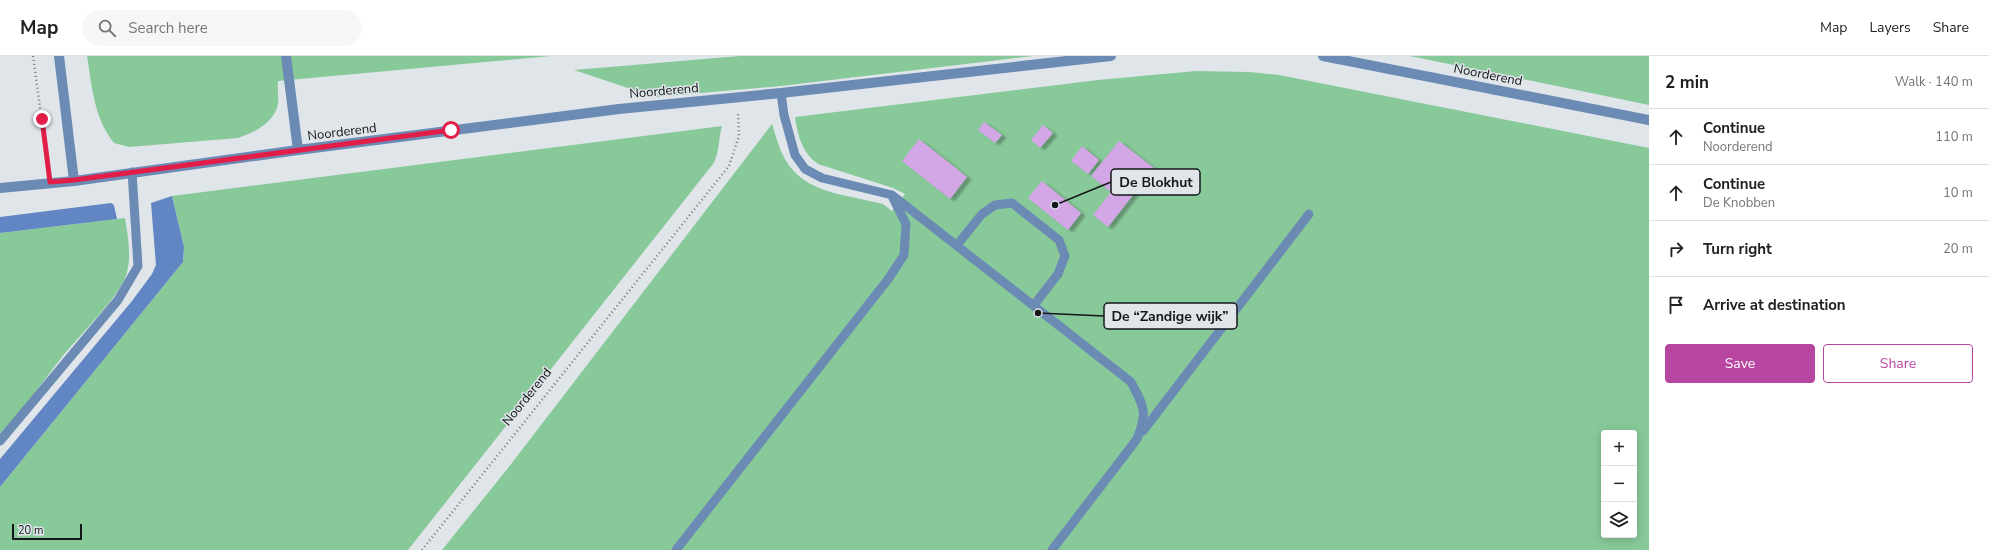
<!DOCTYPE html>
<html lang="en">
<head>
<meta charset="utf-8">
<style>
  :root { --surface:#fff; --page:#f6f6f6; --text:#202124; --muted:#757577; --line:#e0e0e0; --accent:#b846a1 }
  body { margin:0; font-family:"Nunito Sans",sans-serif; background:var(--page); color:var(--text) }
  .controls { position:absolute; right:12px; bottom:12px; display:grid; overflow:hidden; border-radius:4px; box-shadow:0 2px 10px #0003 }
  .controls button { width:36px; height:36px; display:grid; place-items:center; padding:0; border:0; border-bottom:1px solid var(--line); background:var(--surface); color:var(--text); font:20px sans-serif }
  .scale { position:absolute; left:12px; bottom:10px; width:70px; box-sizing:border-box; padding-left:4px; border:2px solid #151719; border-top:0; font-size:11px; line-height:14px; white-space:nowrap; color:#151719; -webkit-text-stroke:3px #e0e5ea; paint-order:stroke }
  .stop { position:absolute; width:12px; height:12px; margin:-9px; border:3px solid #e11d48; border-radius:50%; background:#fff }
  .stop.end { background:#e11d48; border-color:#fff; box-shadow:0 1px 4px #0008 }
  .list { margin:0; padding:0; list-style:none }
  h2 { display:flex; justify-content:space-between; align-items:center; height:52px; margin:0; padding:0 16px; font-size:17px }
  h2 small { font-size:13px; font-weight:400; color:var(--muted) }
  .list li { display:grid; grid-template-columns:26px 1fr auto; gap:12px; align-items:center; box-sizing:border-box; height:56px; padding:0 16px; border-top:1px solid var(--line) }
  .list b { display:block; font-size:15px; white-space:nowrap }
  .list p { margin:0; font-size:13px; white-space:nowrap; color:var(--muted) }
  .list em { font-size:13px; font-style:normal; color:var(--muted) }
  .actions { display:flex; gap:8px; padding:12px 16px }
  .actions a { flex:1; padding:9px 0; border:1px solid var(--accent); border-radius:4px; text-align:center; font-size:14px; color:var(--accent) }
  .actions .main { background:var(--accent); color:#fff }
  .icon { flex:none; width:22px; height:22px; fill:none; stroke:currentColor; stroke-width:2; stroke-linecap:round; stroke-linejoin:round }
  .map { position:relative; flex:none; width:1649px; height:494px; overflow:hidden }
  header { display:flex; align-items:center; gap:24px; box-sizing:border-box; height:56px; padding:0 20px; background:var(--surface); border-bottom:1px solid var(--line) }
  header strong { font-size:19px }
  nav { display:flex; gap:22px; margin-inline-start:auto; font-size:14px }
  .search { width:280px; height:36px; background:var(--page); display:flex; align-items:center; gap:10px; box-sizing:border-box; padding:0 14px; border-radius:22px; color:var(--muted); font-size:15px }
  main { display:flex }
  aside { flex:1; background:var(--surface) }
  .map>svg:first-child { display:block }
</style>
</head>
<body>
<header>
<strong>Map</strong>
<div class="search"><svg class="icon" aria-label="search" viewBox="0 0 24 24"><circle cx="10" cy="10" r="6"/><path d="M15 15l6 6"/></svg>Search here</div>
<nav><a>Map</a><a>Layers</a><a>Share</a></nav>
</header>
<main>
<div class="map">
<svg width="1649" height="494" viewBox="0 0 1649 494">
  <defs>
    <filter id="shadow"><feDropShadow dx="4.5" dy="2.5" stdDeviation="1" flood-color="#0004"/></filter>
  </defs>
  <rect width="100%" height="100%" fill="#e0e5ea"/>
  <path fill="#88c99a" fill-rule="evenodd" d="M 87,0 L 551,0 L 278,25 C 277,32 279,41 278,48 C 274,67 255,76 238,82 L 129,91 L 114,87 C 94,62 92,31 87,0 Z
    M 740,0 L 1033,0 L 781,30 L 655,41 L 574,14 Z
    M 1410,0 L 1649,0 L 1649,49 Z
    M 1196,15 L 1249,16 L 1279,19 L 1649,92 L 1649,494 L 442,494 L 508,412 L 772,68 C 776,80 779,93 785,103 C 804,138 849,139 883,148 L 892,155 L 905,138 L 893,132 L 818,108 C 802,97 798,80 795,61 L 1098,24 ZM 1604,377 L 1634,377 L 1634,479 L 1604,479 Z
    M 722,70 C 718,84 720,96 713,108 L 408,494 L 0,494 L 0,431 L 183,206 L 184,191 L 172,140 Z
    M 125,162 C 128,181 132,201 126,220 C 118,242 78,281 62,301 C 41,328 22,355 0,381 L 0,177 Z"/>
  <path fill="#6286c3" d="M 172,140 L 184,191 L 183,206 L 0,431 L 0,403 L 132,245 L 152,218 L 156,209 L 151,147 Z
    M 111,147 L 114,149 L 117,163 L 0,177 L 0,161 Z"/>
  <path fill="#d3a6e6" filter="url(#shadow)" d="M 984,66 L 1002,79 L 995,87 L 978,74 Z
    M 1043,69 L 1053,77 L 1040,92 L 1031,84 Z
    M 919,83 L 967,121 L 950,143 L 902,105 Z
    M 1119,85 L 1154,112 L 1108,171 L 1093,159 L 1111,136 L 1091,120 Z
    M 1082,90 L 1099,104 L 1088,118 L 1071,105 Z
    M 1042,125 L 1081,157 L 1068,174 L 1028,142 Z"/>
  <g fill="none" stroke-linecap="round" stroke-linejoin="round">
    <path stroke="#76797d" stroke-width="2.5" stroke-dasharray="1 3" stroke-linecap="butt" d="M 33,0 L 48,110
      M 422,494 L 729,110 L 739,80 L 738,58"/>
    <path stroke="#6b8bb4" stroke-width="9" d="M 781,37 L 784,59 L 795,99 L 805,113 L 822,122 L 892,139 L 1131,326 C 1144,351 1148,355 1137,383 L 1052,494
      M 957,189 L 982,158 L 995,149 L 1012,147 L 1059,184 L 1065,200 L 1058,218 L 1034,249
      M 1143,375 L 1309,158
      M 0,385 L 118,244 L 138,210 L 132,116
      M 676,494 L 889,222 L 904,199 L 906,168 L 893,142"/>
    <path stroke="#6b8bb4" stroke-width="10" d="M 1323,0 L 1649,64
      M 298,94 L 619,53 L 781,37 L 1111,0"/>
    <path stroke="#6b8bb4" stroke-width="10" d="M 59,0 L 74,125
      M 0,132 L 74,125 L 298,94 L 286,0"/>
  </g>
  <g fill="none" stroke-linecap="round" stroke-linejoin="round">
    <path stroke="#e11d48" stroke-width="5" d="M 42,63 L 50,126 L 74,124 L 451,74"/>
  </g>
  <g text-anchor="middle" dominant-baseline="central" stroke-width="3" stroke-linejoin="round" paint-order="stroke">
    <g font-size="13" fill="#151719" stroke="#e0e5ea">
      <text transform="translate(1488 19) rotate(11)">Noorderend</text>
      <text transform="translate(664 35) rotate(-5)">Noorderend</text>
      <text transform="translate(342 76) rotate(-7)">Noorderend</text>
      <text transform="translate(527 341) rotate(-51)">Noorderend</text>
    </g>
  </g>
  <path fill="none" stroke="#151719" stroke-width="1.5" d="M1055 149L1111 126M1038 257L1104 260"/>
  <g fill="#151719" stroke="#e0e5ea" stroke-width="1.5">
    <circle cx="1055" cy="149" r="4"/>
    <circle cx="1038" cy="257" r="4"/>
  </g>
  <g fill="#e0e5ea" stroke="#151719" stroke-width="1.5">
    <rect x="1111" y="113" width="89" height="26" rx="4"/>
    <rect x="1104" y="247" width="133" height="26" rx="4"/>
  </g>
  <g font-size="14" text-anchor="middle" font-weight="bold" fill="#151719">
    <text x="1156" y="131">De Blokhut</text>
    <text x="1170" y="265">De “Zandige wijk”</text>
  </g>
</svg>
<div class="controls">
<button>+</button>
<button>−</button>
<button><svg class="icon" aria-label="layers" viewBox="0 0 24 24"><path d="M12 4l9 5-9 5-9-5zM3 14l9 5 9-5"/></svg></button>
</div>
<div class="scale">20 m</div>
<div class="stop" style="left:451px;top:74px"></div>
<div class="stop end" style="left:42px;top:63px"></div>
</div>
<aside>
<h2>2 min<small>Walk · 140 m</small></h2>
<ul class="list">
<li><svg class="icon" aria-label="ahead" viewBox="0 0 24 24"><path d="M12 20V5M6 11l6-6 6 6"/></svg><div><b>Continue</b><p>Noorderend</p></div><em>110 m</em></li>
<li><svg class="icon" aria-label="ahead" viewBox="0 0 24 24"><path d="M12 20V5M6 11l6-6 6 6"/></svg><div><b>Continue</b><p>De Knobben</p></div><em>10 m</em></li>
<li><svg class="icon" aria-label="right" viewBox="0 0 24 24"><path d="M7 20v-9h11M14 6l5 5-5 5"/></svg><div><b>Turn right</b></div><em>20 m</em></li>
<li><svg class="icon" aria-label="arrive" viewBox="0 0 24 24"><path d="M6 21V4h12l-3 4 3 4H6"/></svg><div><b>Arrive at destination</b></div></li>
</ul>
<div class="actions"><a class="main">Save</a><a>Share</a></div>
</aside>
</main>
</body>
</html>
